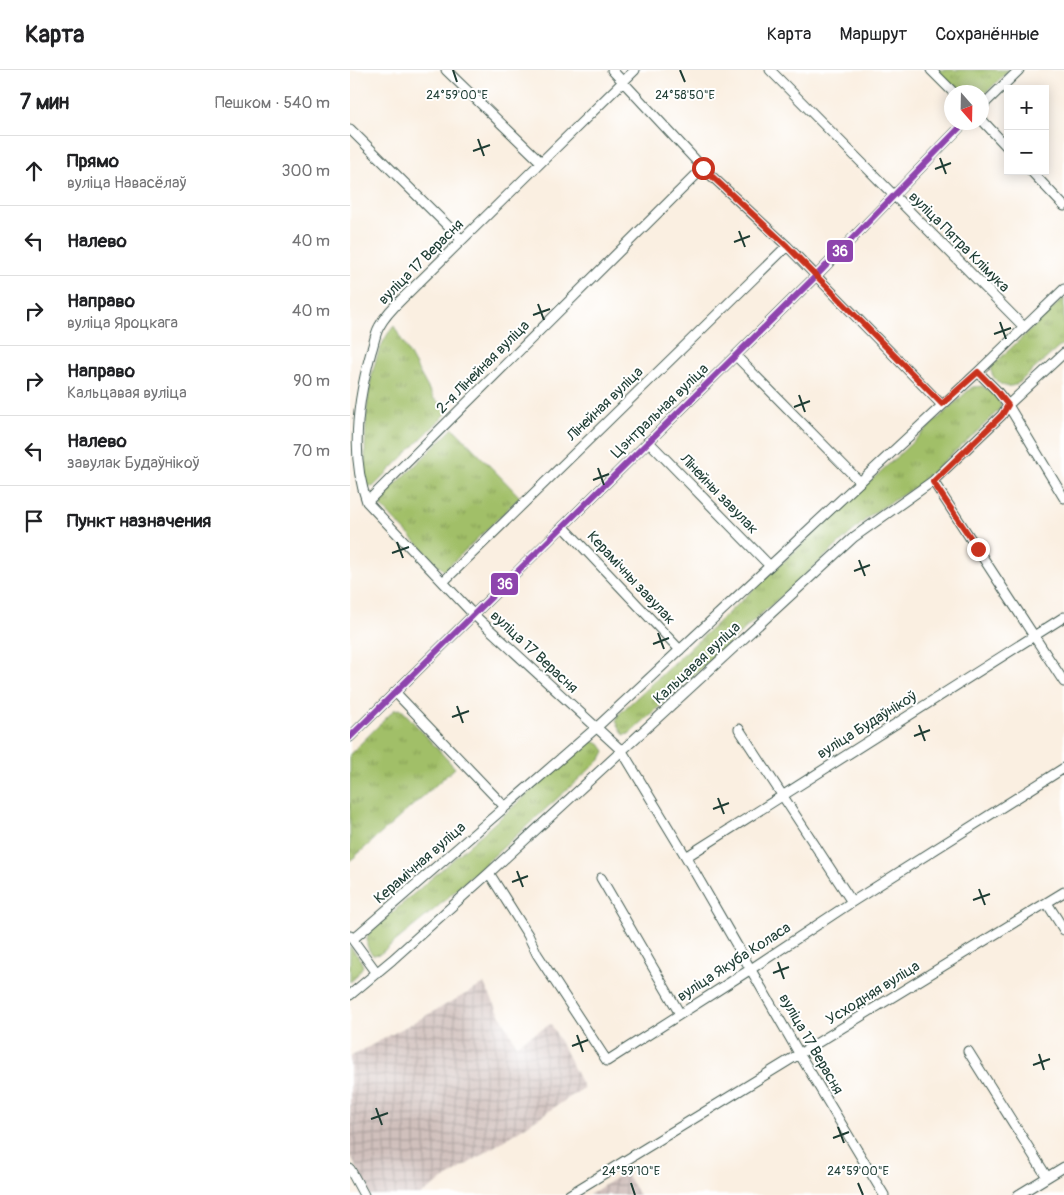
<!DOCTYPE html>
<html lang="ru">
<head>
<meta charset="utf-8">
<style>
  :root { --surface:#fff; --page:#f6f6f6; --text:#202124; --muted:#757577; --line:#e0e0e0 }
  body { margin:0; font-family:Pangolin,sans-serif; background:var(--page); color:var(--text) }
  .controls { position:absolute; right:15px; top:15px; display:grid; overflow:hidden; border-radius:0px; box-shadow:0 2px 12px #0003 }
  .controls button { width:45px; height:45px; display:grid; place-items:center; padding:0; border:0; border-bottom:1px solid var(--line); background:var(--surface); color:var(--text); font:25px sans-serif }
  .compass { position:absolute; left:594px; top:15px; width:45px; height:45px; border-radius:50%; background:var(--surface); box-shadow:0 2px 12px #0003; rotate:160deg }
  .stop { position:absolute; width:15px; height:15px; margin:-11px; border:4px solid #c8321e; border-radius:50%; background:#fff }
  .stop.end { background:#c8321e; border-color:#fff; box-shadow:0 1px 5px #0008 }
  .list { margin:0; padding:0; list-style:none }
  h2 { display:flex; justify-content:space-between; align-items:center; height:65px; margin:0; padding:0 20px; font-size:21px }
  h2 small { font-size:16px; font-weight:400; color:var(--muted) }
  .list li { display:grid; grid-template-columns:32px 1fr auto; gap:15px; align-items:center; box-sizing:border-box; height:70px; padding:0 20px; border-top:1px solid var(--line) }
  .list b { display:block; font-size:19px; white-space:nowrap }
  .list p { margin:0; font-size:16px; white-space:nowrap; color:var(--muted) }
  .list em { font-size:16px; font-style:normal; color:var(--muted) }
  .icon { flex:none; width:28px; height:28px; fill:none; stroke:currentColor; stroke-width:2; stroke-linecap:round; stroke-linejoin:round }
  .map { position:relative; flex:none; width:714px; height:1125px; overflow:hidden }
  header { display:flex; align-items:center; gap:30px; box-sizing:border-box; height:70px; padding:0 25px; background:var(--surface); border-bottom:1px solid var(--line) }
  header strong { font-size:24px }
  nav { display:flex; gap:28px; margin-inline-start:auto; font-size:18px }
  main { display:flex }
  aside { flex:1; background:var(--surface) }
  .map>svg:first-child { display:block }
</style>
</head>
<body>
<header>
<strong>Карта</strong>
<nav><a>Карта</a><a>Маршрут</a><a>Сохранённые</a></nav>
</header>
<main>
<aside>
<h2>7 мин<small>Пешком · 540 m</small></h2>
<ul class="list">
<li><svg class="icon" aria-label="ahead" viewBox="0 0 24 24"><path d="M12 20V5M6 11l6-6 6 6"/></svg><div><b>Прямо</b><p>вуліца Навасёлаў</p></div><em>300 m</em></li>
<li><svg class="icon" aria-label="left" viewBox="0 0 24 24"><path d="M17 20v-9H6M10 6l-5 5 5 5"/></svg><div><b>Налево</b></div><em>40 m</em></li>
<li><svg class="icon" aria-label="right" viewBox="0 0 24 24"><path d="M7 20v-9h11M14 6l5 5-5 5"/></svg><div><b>Направо</b><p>вуліца Яроцкага</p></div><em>40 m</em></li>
<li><svg class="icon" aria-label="right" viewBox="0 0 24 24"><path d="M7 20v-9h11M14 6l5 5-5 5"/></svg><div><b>Направо</b><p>Кальцавая вуліца</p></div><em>90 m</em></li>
<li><svg class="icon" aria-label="left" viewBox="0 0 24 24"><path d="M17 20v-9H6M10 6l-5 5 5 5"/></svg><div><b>Налево</b><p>завулак Будаўнікоў</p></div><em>70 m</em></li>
<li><svg class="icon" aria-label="arrive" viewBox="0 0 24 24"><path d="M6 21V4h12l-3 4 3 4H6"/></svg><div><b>Пункт назначения</b></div></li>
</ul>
</aside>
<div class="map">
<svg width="714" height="1125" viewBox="0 0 714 1125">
  <defs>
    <pattern id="industrial-grid" width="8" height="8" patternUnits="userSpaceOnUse" patternTransform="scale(1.25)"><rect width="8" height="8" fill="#d0c0bc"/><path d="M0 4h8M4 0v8" fill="none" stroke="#a89d9a"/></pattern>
    <pattern id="grass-tufts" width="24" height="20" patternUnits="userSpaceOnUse" patternTransform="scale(1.25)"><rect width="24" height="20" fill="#a1bf67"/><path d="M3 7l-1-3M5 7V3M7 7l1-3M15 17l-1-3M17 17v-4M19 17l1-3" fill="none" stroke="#839c56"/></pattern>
  </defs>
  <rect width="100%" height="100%" fill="#fff"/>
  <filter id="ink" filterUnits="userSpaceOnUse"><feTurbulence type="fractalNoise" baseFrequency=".02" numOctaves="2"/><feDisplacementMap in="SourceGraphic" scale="10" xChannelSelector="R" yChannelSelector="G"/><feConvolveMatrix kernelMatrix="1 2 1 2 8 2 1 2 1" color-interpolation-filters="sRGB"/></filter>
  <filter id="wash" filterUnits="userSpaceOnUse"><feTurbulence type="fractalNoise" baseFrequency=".0096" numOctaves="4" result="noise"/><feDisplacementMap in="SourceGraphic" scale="20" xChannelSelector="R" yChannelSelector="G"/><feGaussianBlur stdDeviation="1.12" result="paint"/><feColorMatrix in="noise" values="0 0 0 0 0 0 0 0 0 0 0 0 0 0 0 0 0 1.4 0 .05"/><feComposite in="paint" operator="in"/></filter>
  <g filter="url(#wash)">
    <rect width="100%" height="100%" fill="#faefe1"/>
    <path fill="url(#industrial-grid)" d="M 134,914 L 166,974 L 201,954 L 234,1018 L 70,1125 L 20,1125 L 0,1085 L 0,987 Z
      M 275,1102 L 289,1125 L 239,1125 Z"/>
    <path fill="url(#grass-tufts)" stroke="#607e4e" d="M 585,0 L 659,0 L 632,27 L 632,22 L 607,22 Z
      M 714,228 L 714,273 L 667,314 C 655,320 645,313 641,301 L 643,295 Z
      M 44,256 L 84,329 L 100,340 L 23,417 L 18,416 L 15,412 C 15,368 13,290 44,256 Z
      M 632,316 L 648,326 L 651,335 L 649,340 L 631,358 L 565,417 L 522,444 L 279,664 L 274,665 L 266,651 L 269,644 L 622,317 Z
      M 103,358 L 170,427 L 94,501 L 31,436 L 32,428 Z
      M 50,639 L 54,642 L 105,698 L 0,791 L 0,684 L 44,640 Z
      M 239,670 L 250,674 L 255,681 L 251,689 L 85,839 L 30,884 L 23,885 C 16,878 16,873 18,864 Z
      M 0,876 L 10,889 L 13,896 L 5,908 L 0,912 Z"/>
  </g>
  <g filter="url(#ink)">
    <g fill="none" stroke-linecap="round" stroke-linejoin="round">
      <defs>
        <path id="minor" d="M 96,0 L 191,92
          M 262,0 L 353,98 L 437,176 L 592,335
          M 285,0 L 59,222 C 48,233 36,243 29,257 C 25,264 24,274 21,282 C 8,329 0,386 17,432 L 123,544 L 272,681 L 336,787 L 450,985 L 534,1125
          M 420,0 L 674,257
          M 581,0 L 603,22
          M 632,36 L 669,0
          M 632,50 L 658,78
          M 0,59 L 112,170
          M 681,101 L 714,136
          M 386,286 L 510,412
          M 628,302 L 646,320 L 658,335 L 714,428
          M 298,371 L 420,496
          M 583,411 L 714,612
          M 17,432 L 353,98
          M 213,456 L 330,580
          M 93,512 L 437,176
          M 45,622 L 155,737
          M 389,659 L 502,832
          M 0,667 L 466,206 L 615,52
          M 336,787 L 714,547
          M 139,803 L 178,865 L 187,884 L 257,991 L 401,899 L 502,832 L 714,698
          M 251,808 L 330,944
          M 697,833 L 714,860
          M 0,866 L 27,903
          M 3,869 L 246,658 L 628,302 L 714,219
          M 0,925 L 42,890 L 139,803 L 504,467 L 583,411 L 652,345 L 658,335 L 714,283
          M 618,981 L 697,1107
          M 0,1099 L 14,1125
          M 219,1125 L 714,822
          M 668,1125 L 714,1097"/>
      </defs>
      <use href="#minor" stroke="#40584e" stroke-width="11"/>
      <use href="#minor" stroke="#fff" stroke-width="9"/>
      <defs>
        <path id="bus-1" d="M 0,667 L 466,206 L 615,52"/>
      </defs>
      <use href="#bus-1" stroke="#fff" stroke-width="10"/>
      <use href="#bus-1" stroke="#8e44ad" stroke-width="6"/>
    </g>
  </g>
  <g fill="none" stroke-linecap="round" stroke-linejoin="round" filter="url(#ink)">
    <path stroke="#c8321e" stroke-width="6" d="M 353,98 L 437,176 L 592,334 L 628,302 L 646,320 L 658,335 L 652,345 L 583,412 L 628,479"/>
  </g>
  <path fill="none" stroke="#1f3d34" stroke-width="2" d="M 103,0 L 107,12M 330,0 L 335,12M 128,69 L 134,86M 123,81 L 140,75M 590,88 L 596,104M 585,99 L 601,93M 389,161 L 395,177M 384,172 L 400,166M 188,234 L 194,250M 183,245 L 200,239M 650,252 L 656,269M 644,264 L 661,258M 449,325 L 455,342M 444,337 L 460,331M 248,398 L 254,415M 243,410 L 259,404M 47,472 L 53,488M 42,483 L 59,477M 509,490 L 515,506M 504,501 L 520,495M 308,563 L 314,579M 303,574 L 319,568M 107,636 L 113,653M 102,647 L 119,641M 569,655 L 575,671M 564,666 L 580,660M 368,728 L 374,744M 363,739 L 379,733M 167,801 L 173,817M 162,812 L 178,806M 629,819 L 635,835M 623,830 L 640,824M 428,892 L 434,909M 423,903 L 439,897M 227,965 L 233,982M 222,976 L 238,970M 689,984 L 694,1000M 683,995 L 700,989M 26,1038 L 32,1055M 21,1049 L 38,1043M 488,1057 L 494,1073M 483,1068 L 499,1062M 281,1113 L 285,1125M 508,1113 L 513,1125"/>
  <g text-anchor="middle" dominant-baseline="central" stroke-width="4" stroke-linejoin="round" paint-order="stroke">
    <g font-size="15" fill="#1f3d34" stroke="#fff">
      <text transform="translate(609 172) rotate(45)">вуліца Пятра Клімука</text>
      <text transform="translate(71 192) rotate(-45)">вуліца 17 Верасня</text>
      <text transform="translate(133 297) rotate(-45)">2-я Лінейная вуліца</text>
      <text transform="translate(255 334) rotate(-44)">Лінейная вуліца</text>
      <text transform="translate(310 341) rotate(-44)">Цэнтральная вуліца</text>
      <text transform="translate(369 424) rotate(46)">Лінейны завулак</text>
      <text transform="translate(281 508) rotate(47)">Керамічны завулак</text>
      <text transform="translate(184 582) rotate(43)">вуліца 17 Верасня</text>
      <text transform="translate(347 593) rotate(-43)">Кальцавая вуліца</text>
      <text transform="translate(517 655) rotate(-32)">вуліца Будаўнікоў</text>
      <text transform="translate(70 793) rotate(-41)">Керамічная вуліца</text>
      <text transform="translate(384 892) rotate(-33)">вуліца Якуба Коласа</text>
      <text transform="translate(523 923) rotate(-32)">Усходняя вуліца</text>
      <text transform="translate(461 974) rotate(60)">вуліца 17 Верасня</text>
    </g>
  </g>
  <g font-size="12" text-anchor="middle" fill="#1f3d34" stroke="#fff" stroke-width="4" stroke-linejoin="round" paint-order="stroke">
    <text x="107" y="29">24°59'00"E</text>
    <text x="335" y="29">24°58'50"E</text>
    <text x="281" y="1105">24°59'10"E</text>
    <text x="508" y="1105">24°59'00"E</text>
  </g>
  <g stroke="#fff" stroke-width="2">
    <rect x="476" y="169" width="28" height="24" rx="5" fill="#8e44ad"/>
    <rect x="140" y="502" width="29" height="24" rx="5" fill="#8e44ad"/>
  </g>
  <g font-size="14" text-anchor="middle" font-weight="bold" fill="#fff">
    <text x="490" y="186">36</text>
    <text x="155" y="519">36</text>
  </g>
</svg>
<div class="controls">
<button>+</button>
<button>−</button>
</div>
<svg class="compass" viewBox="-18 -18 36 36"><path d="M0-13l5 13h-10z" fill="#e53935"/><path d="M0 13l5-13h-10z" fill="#757577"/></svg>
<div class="stop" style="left:353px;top:98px"></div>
<div class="stop end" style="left:628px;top:479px"></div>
</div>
</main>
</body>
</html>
